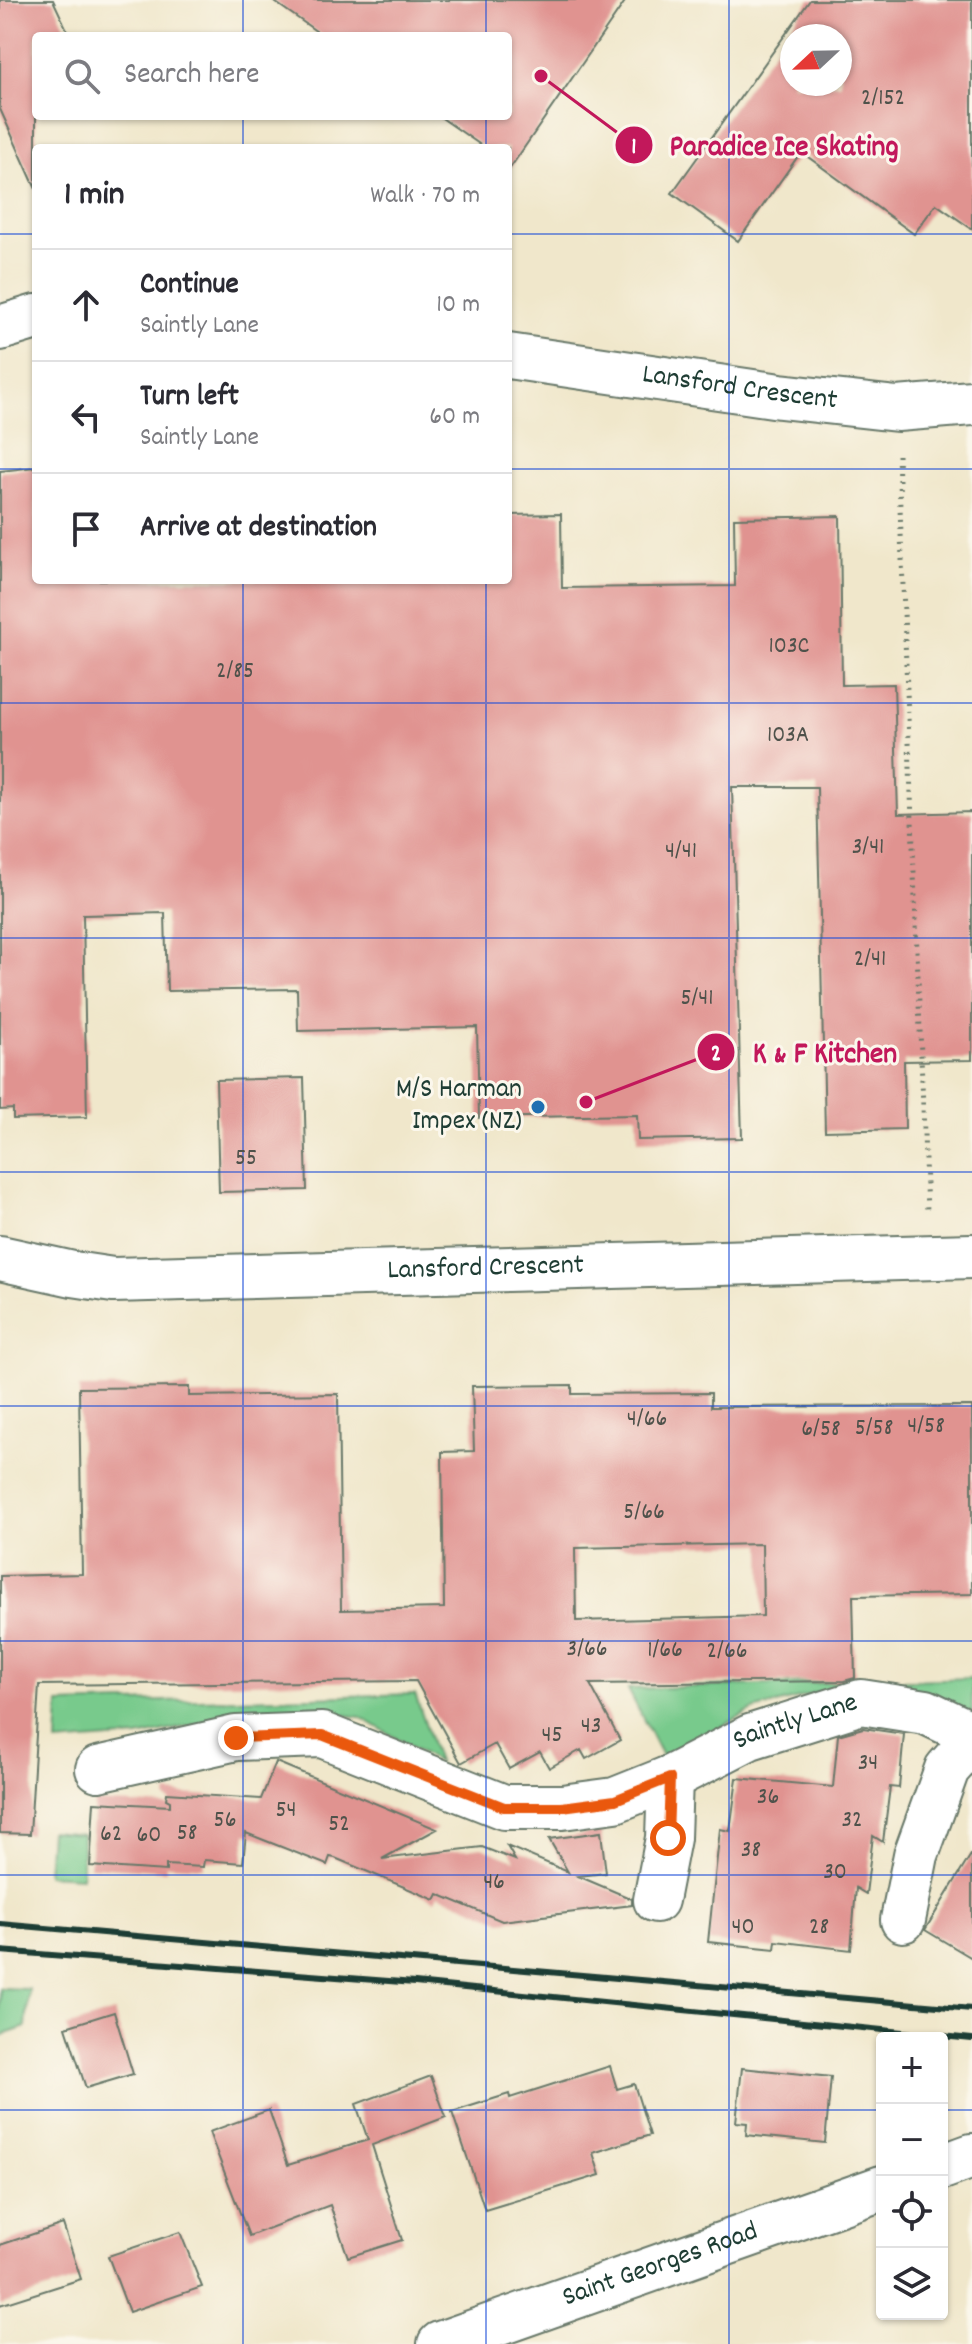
<!DOCTYPE html>
<html lang="en">
<head>
<meta charset="utf-8">
<style>
  :root { --surface:#fff; --page:#f2f2f3; --text:#2b2b33; --muted:#7c7c81; --line:#e1e1e2 }
  body { margin:0; font-family:Dekko,sans-serif; background:var(--page); color:var(--text) }
  .controls { position:absolute; right:24px; bottom:24px; display:grid; overflow:hidden; border-radius:8px; box-shadow:0 2px 6px #0004 }
  .controls button { width:72px; height:72px; display:grid; place-items:center; padding:0; border:0; border-bottom:2px solid var(--line); background:var(--surface); color:var(--text); font:40px sans-serif }
  .compass { position:absolute; left:780px; top:24px; width:72px; height:72px; border-radius:50%; background:var(--surface); box-shadow:0 2px 6px #0004; rotate:248deg }
  .stop { position:absolute; width:24px; height:24px; margin:-18px; border:6px solid #ea580c; border-radius:50%; background:#fff }
  .stop.end { background:#ea580c; border-color:#fff; box-shadow:0 2px 8px #0008 }
  .list { margin:0; padding:0; list-style:none }
  h2 { display:flex; justify-content:space-between; align-items:center; height:104px; margin:0; padding:0 32px; font-size:34px }
  h2 small { font-size:26px; font-weight:400; color:var(--muted) }
  .list li { display:grid; grid-template-columns:52px 1fr auto; gap:24px; align-items:center; box-sizing:border-box; height:112px; padding:0 32px; border-top:2px solid var(--line) }
  .list b { display:block; font-size:30px; white-space:nowrap }
  .list p { margin:0; font-size:26px; white-space:nowrap; color:var(--muted) }
  .list em { font-size:26px; font-style:normal; color:var(--muted) }
  .icon { flex:none; width:44px; height:44px; fill:none; stroke:currentColor; stroke-width:2; stroke-linecap:round; stroke-linejoin:round }
  .map { position:relative; flex:none; width:972px; height:2344px; overflow:hidden }
  .search { position:absolute; background:var(--surface); box-shadow:0 2px 6px #0004; left:32px; top:32px; width:480px; height:88px; display:flex; align-items:center; gap:20px; box-sizing:border-box; padding:0 28px; border-radius:8px; color:var(--muted); font-size:30px }
  .panel { position:absolute; background:var(--surface); box-shadow:0 2px 6px #0004; left:32px; top:144px; width:480px; height:440px; border-radius:8px }
  .map>svg:first-child { display:block }
</style>
</head>
<body>
<div class="map">
<svg width="972" height="2344" viewBox="0 0 972 2344">
  <rect width="100%" height="100%" fill="#fbf7ec"/>
  <filter id="ink" filterUnits="userSpaceOnUse"><feTurbulence type="fractalNoise" baseFrequency=".0125" numOctaves="2"/><feDisplacementMap in="SourceGraphic" scale="16" xChannelSelector="R" yChannelSelector="G"/><feConvolveMatrix kernelMatrix="1 2 1 2 8 2 1 2 1" color-interpolation-filters="sRGB"/></filter>
  <filter id="wash" filterUnits="userSpaceOnUse"><feTurbulence type="fractalNoise" baseFrequency=".006" numOctaves="4" result="noise"/><feDisplacementMap in="SourceGraphic" scale="32" xChannelSelector="R" yChannelSelector="G"/><feGaussianBlur stdDeviation="1.8" result="paint"/><feColorMatrix in="noise" values="0 0 0 0 0 0 0 0 0 0 0 0 0 0 0 0 0 1.4 0 .05"/><feComposite in="paint" operator="in"/></filter>
  <g filter="url(#wash)">
    <rect width="100%" height="100%" fill="#f0e7cb"/>
    <path fill="#78ca8c" stroke="#4c8460" stroke-width="2" d="M 972,1678 L 972,1712 L 829,1690 L 753,1710 L 663,1758 L 628,1689 Z
      M 415,1694 L 438,1762 L 360,1717 L 295,1709 L 231,1717 L 138,1737 L 57,1743 L 59,1704 Z
      M 50,1831 L 82,1834 L 82,1877 L 47,1875 Z
      M 0,1988 L 29,1989 L 26,2027 L 0,2036 Z"/>
    <g id="blocks">
      <path fill="#e09390" fill-rule="evenodd" d="M 0,0 L 53,0 L 70,36 L 36,36 L 36,189 L 0,109 Z
        M 272,0 L 626,0 L 508,171 L 508,148 L 485,148 L 439,116 L 508,116 L 508,36 L 323,36 Z
        M 810,0 L 972,0 L 972,229 L 936,204 L 914,234 L 801,152 L 738,241 L 672,193 ZM 792,36 L 840,36 L 840,84 L 792,84 Z
        M 36,467 L 36,580 L 508,580 L 508,515 L 561,514 L 562,588 L 735,586 L 734,518 L 840,516 L 842,685 L 894,684 L 898,814 L 972,812 L 972,1060 L 904,1061 L 905,1129 L 825,1131 L 817,787 L 732,787 L 742,1138 L 638,1140 L 637,1115 L 479,1118 L 477,1027 L 298,1031 L 297,989 L 167,991 L 165,913 L 83,915 L 87,1117 L 13,1119 L 13,1109 L 0,1110 L 0,471 Z
        M 304,1078 L 307,1190 L 219,1192 L 216,1080 Z
        M 572,1385 L 572,1394 L 711,1393 L 711,1407 L 972,1406 L 972,1594 L 853,1596 L 855,1678 L 844,1681 L 590,1684 L 620,1740 L 586,1759 L 581,1750 L 549,1768 L 540,1752 L 509,1769 L 495,1744 L 461,1763 L 416,1681 L 39,1685 L 30,1834 L 0,1833 L 0,1576 L 82,1574 L 79,1388 L 189,1387 L 189,1396 L 338,1394 L 341,1610 L 444,1608 L 442,1452 L 474,1451 L 472,1386 ZM 762,1544 L 763,1616 L 576,1621 L 575,1548 Z
        M 863,1728 L 904,1734 L 899,1788 L 890,1787 L 883,1842 L 873,1836 L 866,1894 L 856,1888 L 851,1950 L 776,1941 L 775,1949 L 708,1942 L 720,1829 L 730,1831 L 737,1778 L 833,1787 L 838,1735 Z
        M 276,1762 L 437,1829 L 382,1859 L 482,1847 L 515,1860 L 507,1846 L 568,1872 L 549,1839 L 601,1832 L 606,1873 L 578,1876 L 632,1899 L 632,1905 L 502,1921 L 438,1894 L 435,1900 L 335,1858 L 330,1857 L 327,1865 L 246,1833 L 243,1863 L 204,1860 L 203,1867 L 166,1865 L 166,1871 L 90,1866 L 94,1802 L 170,1806 L 170,1801 L 166,1799 L 167,1793 L 261,1799 Z
        M 972,1853 L 972,1958 L 925,1930 Z
        M 114,2012 L 133,2074 L 86,2088 L 66,2027 Z
        M 610,2066 L 617,2089 L 634,2084 L 650,2135 L 593,2153 L 600,2175 L 485,2210 L 452,2112 L 509,2094 L 510,2098 Z
        M 742,2068 L 831,2077 L 825,2143 L 746,2135 L 747,2123 L 736,2122 Z
        M 431,2076 L 446,2117 L 372,2145 L 402,2240 L 348,2257 L 330,2205 L 249,2236 L 209,2132 L 269,2110 L 288,2165 L 368,2140 L 356,2104 Z
        M 63,2224 L 81,2279 L 0,2305 L 0,2245 Z
        M 180,2232 L 202,2287 L 129,2312 L 108,2256 Z"/>
    </g>
  </g>
  <g filter="url(#ink)">
    <use href="#blocks" fill-opacity="0" stroke="#687869" stroke-width="2"/>
    <g fill="none" stroke-linecap="round" stroke-linejoin="round">
      <defs>
        <g id="street">
          <path d="M 0,328 L 36,317"/>
          <path id="s1" d="M 508,356 L 780,396 L 897,409 L 972,403"/>
          <path id="s2" d="M 0,1258 L 73,1274 L 113,1280 L 972,1256"/>
          <path id="s3" d="M 98,1769 L 236,1738 L 322,1735 L 504,1807 L 562,1807 L 615,1800 L 670,1778 L 750,1737 L 861,1702 L 926,1712 L 972,1734"/>
          <path d="M 656,1900 L 668,1838 L 670,1778"/>
          <path d="M 903,1920 L 916,1855 L 947,1769 L 972,1741"/>
        </g>
        <g id="secondary">
          <path d="M 942,2167 L 972,2156"/>
          <path id="s4" d="M 440,2344 L 882,2188"/>
        </g>
      </defs>
      <use href="#street" stroke="#687869" stroke-width="48"/>
      <use href="#secondary" stroke="#687869" stroke-width="48"/>
      <path stroke="#687869" stroke-width="5" stroke-dasharray="2 6" stroke-linecap="butt" d="M 898,455 L 927,1212"/>
      <use href="#street" stroke="#fff" stroke-width="44"/>
      <use href="#secondary" stroke="#fff" stroke-width="44"/>
      <path stroke="#1f3d34" stroke-width="6" d="M 0,1924 L 972,2009
        M 0,1951 L 415,1983 L 972,2039"/>
    </g>
  </g>
  <g fill="none" stroke-linecap="round" stroke-linejoin="round" filter="url(#ink)">
    <path stroke="#ea580c" stroke-width="10" d="M 236,1738 L 322,1735 L 504,1807 L 562,1807 L 615,1800 L 670,1778 L 668,1838"/>
  </g>
  <path fill="none" stroke="#1d4ed8" stroke-width="2" stroke-opacity="0.55" d="M 243,0 L 243,36M 486,0 L 486,36M 729,0 L 729,2344M 243,116 L 243,148M 486,116 L 486,148M 0,234 L 36,234M 508,234 L 972,234M 0,469 L 36,469M 508,469 L 972,469M 243,580 L 243,2344M 486,580 L 486,2344M 0,703 L 972,703M 0,938 L 972,938M 0,1172 L 972,1172M 0,1406 L 972,1406M 0,1641 L 972,1641M 0,1875 L 972,1875M 0,2110 L 882,2110M 942,2110 L 972,2110"/>
  <circle fill="#1f6fb2" stroke="#fbf7ec" stroke-width="3" cx="538" cy="1107" r="8"/>
  <g text-anchor="middle" dominant-baseline="central" stroke-width="6" stroke-linejoin="round" paint-order="stroke">
    <g font-size="24" fill="#4f524b">
      <text x="883" y="99">2/152</text>
      <text x="789" y="647">103C</text>
      <text x="235" y="672">2/85</text>
      <text x="788" y="736">103A</text>
      <text x="868" y="848">3/41</text>
      <text x="681" y="852">4/41</text>
      <text x="870" y="960">2/41</text>
      <text x="697" y="999">5/41</text>
      <text x="246" y="1159">55</text>
      <text x="647" y="1420">4/66</text>
      <text x="926" y="1427">4/58</text>
      <text x="874" y="1429">5/58</text>
      <text x="821" y="1430">6/58</text>
      <text x="644" y="1513">5/66</text>
      <text x="587" y="1650">3/66</text>
      <text x="665" y="1651">1/66</text>
      <text x="727" y="1652">2/66</text>
      <text x="591" y="1727">43</text>
      <text x="552" y="1736">45</text>
      <text x="868" y="1764">34</text>
      <text x="768" y="1798">36</text>
      <text x="286" y="1811">54</text>
      <text x="225" y="1821">56</text>
      <text x="852" y="1821">32</text>
      <text x="339" y="1825">52</text>
      <text x="187" y="1834">58</text>
      <text x="111" y="1835">62</text>
      <text x="149" y="1836">60</text>
      <text x="751" y="1851">38</text>
      <text x="835" y="1873">30</text>
      <text x="494" y="1883">46</text>
      <text x="743" y="1928">40</text>
      <text x="819" y="1928">28</text>
    </g>
    <g font-size="28" fill="#1f3d34" stroke="#fbf7ec">
      <text stroke="none"><textPath href="#s1" startOffset="234">Lansford Crescent</textPath></text>
      <text stroke="none"><textPath href="#s2" startOffset="488">Lansford Crescent</textPath></text>
      <text stroke="none"><textPath href="#s3" startOffset="732">Saintly Lane</textPath></text>
      <text stroke="none"><textPath href="#s4" startOffset="234">Saint Georges Road</textPath></text>
    </g>
    <g font-size="28" fill="#1f3d34" stroke="#fbf7ec" text-anchor="end">
      <text x="522" y="1091">M/S Harman<tspan x="522" dy="32">Impex (NZ)</tspan></text>
    </g>
  </g>
  <path fill="none" stroke="#c2185b" stroke-width="3" d="M541 76L634 145M586 1102L716 1052"/>
  <g fill="#c2185b" stroke="#fbf7ec" stroke-width="3">
    <circle cx="541" cy="76" r="8"/>
    <circle cx="586" cy="1102" r="8"/>
    <circle cx="634" cy="145" r="20"/>
    <circle cx="716" cy="1052" r="20"/>
  </g>
  <g font-size="24" text-anchor="middle" font-weight="bold" fill="#fff">
    <text x="634" y="153">1</text>
    <text x="716" y="1060">2</text>
  </g>
  <g font-size="30" text-anchor="middle" font-weight="bold" fill="#c2185b" stroke="#fbf7ec" stroke-width="6" stroke-linejoin="round" paint-order="stroke">
    <text x="784" y="155">Paradice Ice Skating</text>
    <text x="825" y="1062">K &amp; F Kitchen</text>
  </g>
</svg>
<div class="controls">
<button>+</button>
<button>−</button>
<button><svg class="icon" aria-label="locate" viewBox="0 0 24 24"><circle cx="12" cy="12" r="6"/><path d="M12 2v4M12 18v4M2 12h4M18 12h4"/></svg></button>
<button><svg class="icon" aria-label="layers" viewBox="0 0 24 24"><path d="M12 4l9 5-9 5-9-5zM3 14l9 5 9-5"/></svg></button>
</div>
<svg class="compass" viewBox="-18 -18 36 36"><path d="M0-13l5 13h-10z" fill="#e53935"/><path d="M0 13l5-13h-10z" fill="#7c7c81"/></svg>
<div class="stop" style="left:668px;top:1838px"></div>
<div class="stop end" style="left:236px;top:1738px"></div>
<div class="search"><svg class="icon" aria-label="search" viewBox="0 0 24 24"><circle cx="10" cy="10" r="6"/><path d="M15 15l6 6"/></svg>Search here</div>
<section class="panel">
<h2>1 min<small>Walk · 70 m</small></h2>
<ul class="list">
<li><svg class="icon" aria-label="ahead" viewBox="0 0 24 24"><path d="M12 20V5M6 11l6-6 6 6"/></svg><div><b>Continue</b><p>Saintly Lane</p></div><em>10 m</em></li>
<li><svg class="icon" aria-label="left" viewBox="0 0 24 24"><path d="M17 20v-9H6M10 6l-5 5 5 5"/></svg><div><b>Turn left</b><p>Saintly Lane</p></div><em>60 m</em></li>
<li><svg class="icon" aria-label="arrive" viewBox="0 0 24 24"><path d="M6 21V4h12l-3 4 3 4H6"/></svg><div><b>Arrive at destination</b></div></li>
</ul>
</section>
</div>
</body>
</html>
